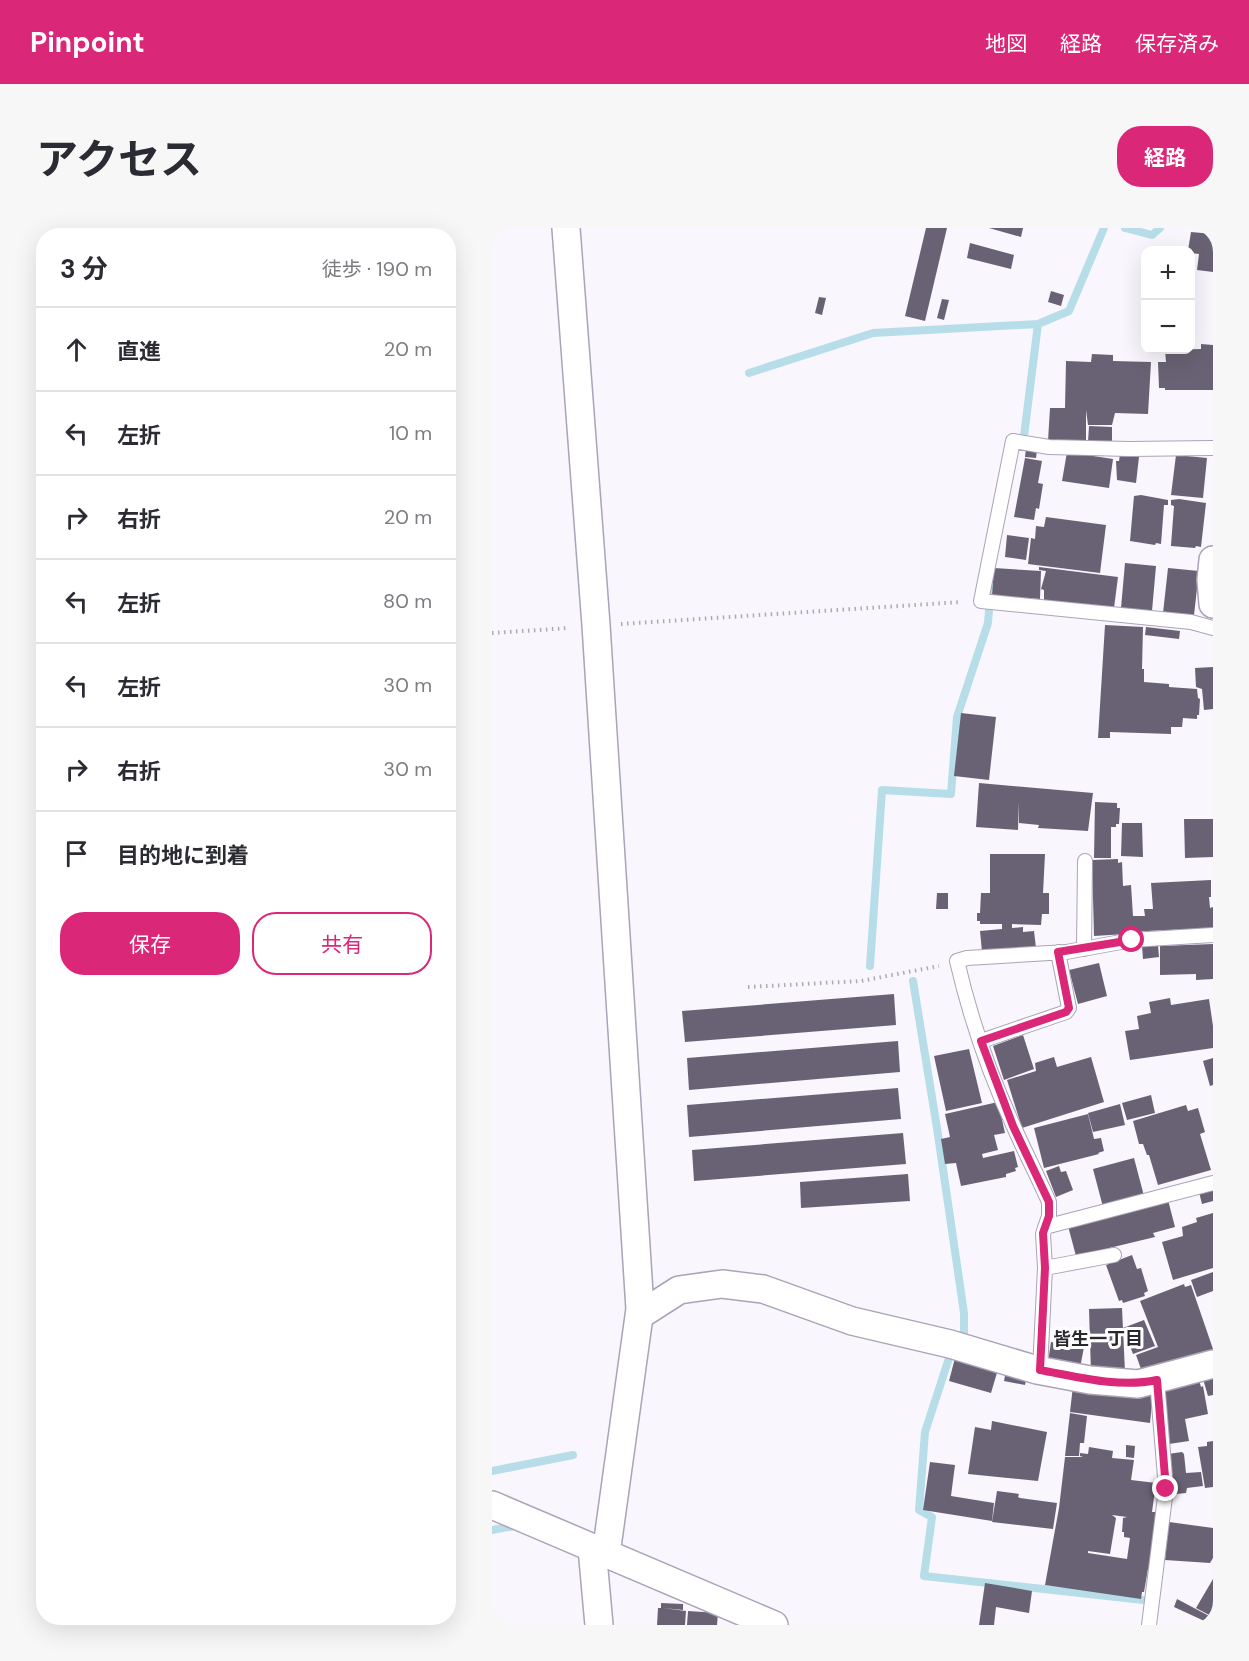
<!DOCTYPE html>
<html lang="ja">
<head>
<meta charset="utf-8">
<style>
  :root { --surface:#fff; --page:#f7f7f7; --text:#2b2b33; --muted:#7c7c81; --line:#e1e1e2; --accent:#db2777 }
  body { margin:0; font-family:"DM Sans","Noto Sans JP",sans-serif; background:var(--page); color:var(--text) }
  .controls { position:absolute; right:18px; top:18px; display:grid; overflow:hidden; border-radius:12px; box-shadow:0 6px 24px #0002 }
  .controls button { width:54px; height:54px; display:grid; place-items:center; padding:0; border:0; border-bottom:2px solid var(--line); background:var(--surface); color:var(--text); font:30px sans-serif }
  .stop { position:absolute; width:18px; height:18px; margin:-14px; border:4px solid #db2777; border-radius:50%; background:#fff }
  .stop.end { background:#db2777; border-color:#fff; box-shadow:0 2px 6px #0008 }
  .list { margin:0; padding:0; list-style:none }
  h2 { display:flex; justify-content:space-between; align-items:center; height:78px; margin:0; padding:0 24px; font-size:26px }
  h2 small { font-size:20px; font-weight:400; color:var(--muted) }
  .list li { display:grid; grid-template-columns:39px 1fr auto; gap:18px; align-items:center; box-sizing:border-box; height:84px; padding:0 24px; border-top:2px solid var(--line) }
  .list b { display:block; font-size:22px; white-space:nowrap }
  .list em { font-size:20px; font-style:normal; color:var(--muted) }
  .actions { display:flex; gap:12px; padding:18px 24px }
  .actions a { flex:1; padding:14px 0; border:2px solid var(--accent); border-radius:24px; text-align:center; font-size:21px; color:var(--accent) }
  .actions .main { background:var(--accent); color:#fff }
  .icon { flex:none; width:33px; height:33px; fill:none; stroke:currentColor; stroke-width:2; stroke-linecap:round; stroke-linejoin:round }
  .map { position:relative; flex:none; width:721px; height:1397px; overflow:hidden; border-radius:24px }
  header { display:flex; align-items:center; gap:36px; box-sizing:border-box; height:84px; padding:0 30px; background:var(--accent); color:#fff }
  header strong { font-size:28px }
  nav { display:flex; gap:33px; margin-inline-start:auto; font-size:21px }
  .intro { display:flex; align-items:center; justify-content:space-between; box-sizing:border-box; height:144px; padding:0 36px }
  h1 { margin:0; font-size:42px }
  .button { padding:15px 27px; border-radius:24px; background:var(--accent); color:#fff; font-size:21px; font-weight:700 }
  main { display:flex; gap:36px; padding:0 36px }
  aside { flex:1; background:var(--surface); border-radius:24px; box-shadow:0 6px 24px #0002 }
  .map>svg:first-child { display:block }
</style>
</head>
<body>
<header>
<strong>Pinpoint</strong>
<nav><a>地図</a><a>経路</a><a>保存済み</a></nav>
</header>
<div class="intro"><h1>アクセス</h1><a class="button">経路</a></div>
<main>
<aside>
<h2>3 分<small>徒歩 · 190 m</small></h2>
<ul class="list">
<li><svg class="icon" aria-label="ahead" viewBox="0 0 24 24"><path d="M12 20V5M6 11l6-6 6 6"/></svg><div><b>直進</b></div><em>20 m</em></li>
<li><svg class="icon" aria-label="left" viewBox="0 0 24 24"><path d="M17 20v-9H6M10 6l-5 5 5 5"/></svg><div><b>左折</b></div><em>10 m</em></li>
<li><svg class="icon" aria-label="right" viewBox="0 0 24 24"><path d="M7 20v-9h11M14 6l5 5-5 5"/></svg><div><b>右折</b></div><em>20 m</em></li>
<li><svg class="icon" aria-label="left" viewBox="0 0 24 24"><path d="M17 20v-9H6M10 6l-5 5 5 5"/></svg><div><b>左折</b></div><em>80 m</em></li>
<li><svg class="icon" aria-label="left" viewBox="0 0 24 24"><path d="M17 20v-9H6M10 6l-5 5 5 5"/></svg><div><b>左折</b></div><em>30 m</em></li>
<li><svg class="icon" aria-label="right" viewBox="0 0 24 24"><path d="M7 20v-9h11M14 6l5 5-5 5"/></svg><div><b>右折</b></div><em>30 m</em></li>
<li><svg class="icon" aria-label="arrive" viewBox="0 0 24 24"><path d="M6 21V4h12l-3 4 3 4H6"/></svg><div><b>目的地に到着</b></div></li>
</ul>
<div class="actions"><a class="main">保存</a><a>共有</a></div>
</aside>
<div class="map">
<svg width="721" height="1397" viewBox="0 0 721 1397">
  <rect width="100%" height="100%" fill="#f9f6fe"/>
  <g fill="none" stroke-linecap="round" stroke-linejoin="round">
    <path stroke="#b7dde8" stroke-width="8" d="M 633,0 L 660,7 L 668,0
      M 257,145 L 381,105 L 546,96 L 577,83 L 612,0
      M 532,208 L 546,96
      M 378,738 L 390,562 L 459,566 L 465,489 L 496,395 L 500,343
      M 421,753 L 445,900 L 472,1085 L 472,1112
      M 454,1124 L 459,1124 L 433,1204 L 427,1282 L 440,1289 L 432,1348 L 651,1372
      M 0,1243 L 81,1227
      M 0,1302 L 28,1297"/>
  </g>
  <path fill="#696274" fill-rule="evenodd" d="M 434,0 L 455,0 L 433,93 L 413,88 Z
    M 497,0 L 531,0 L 529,9 Z
    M 699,4 L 721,6 L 721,44 L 705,42 L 707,26 L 698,25 L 698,22 L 696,22 Z
    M 478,15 L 522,27 L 519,41 L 475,30 Z
    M 559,63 L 572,67 L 569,78 L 556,74 Z
    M 327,69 L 334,70 L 330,87 L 323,85 Z
    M 450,71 L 457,72 L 452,92 L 445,90 Z
    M 709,116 L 721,117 L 721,162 L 673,162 L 673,160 L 667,160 L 666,134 L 674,134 L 673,122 L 709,121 Z
    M 600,126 L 621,127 L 621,133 L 659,134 L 656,186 L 623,185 L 620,197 L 596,197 L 594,182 L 594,213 L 556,213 L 558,180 L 573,180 L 574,133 L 599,134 Z
    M 597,198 L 620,199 L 620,215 L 596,214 Z
    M 534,220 L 545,222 L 544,230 L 533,229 Z
    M 575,224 L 621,231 L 617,260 L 570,253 Z
    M 628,226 L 647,229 L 644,255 L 625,252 L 624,233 L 627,233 Z
    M 684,227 L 715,230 L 711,270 L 679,267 Z
    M 533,230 L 550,233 L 546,255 L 551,256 L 547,281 L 544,280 L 542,292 L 522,289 Z
    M 649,267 L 676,272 L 676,277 L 672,277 L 669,316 L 664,315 L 663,317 L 638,313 L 642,268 Z
    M 687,271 L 714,275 L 709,319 L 704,318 L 703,320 L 679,318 L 679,317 L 682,278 L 679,277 L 679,272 Z
    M 554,289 L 614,297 L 608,345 L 536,336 L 539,310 L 543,311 L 544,298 L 552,299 Z
    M 515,307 L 537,310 L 534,332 L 513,329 Z
    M 633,335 L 664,338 L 660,383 L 629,380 Z
    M 547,339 L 626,349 L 622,380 L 552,372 L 552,362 L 549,361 L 554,343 L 547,342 Z
    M 502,340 L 549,343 L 548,371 L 500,368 Z
    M 676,340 L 707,343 L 702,387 L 697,386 L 697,388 L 671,385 Z
    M 613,397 L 651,399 L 650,441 L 652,441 L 652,454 L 677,456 L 677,459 L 705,461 L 706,470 L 708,471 L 707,487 L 705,487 L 705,491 L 691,490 L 690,499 L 679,499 L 679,506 L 618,504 L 618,510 L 606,510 Z
    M 654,399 L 688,403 L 687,411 L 653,407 Z
    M 721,439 L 721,481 L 712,482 L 710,461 L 704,459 L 703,440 Z
    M 469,485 L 504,489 L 497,552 L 462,548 Z
    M 487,555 L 601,565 L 596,603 L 546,600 L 547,597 L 527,595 L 527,574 L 526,602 L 484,599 Z
    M 603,574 L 625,575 L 625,580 L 628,580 L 627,596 L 624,596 L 624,599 L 619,599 L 619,630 L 602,630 Z
    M 692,591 L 721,591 L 721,629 L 693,630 Z
    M 630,595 L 650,595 L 651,629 L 629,628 Z
    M 498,626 L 553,626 L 551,665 L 557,665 L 557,686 L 550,686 L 549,697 L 520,696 L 520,700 L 531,699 L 531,704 L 542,703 L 544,720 L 490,724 L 488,703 L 510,701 L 510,696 L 488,696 L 488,693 L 485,693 L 485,685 L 488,685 L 489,665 L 498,665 Z
    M 626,631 L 626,635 L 630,634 L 631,658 L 639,657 L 641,688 L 653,688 L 652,681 L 661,681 L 659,655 L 719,652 L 719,669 L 717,669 L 718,680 L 721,679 L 721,700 L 634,704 L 634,706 L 602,708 L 600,632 Z
    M 445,665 L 456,665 L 456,681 L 444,681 Z
    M 721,716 L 721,751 L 704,752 L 704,746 L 668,747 L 668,718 Z
    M 666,717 L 667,729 L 651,731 L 650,718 Z
    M 607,735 L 615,768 L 586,776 L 577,742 Z
    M 402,766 L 404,797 L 193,814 L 190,783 Z
    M 678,770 L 679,777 L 717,771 L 721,798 L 721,820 L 638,832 L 633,803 L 647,801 L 645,788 L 659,785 L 657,774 Z
    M 531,807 L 542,841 L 512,852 L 501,818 Z
    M 406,813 L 408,844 L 197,862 L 195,830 Z
    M 477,821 L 490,875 L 454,883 L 442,828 Z
    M 562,829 L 565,839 L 599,829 L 612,874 L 530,900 L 515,852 L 544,843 L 543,835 Z
    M 721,830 L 721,857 L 718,858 L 711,833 Z
    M 406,860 L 409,891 L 197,909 L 195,877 Z
    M 659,867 L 663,885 L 635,892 L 630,875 Z
    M 506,874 L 513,905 L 502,907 L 506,922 L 490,926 L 491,930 L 522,923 L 526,939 L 523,940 L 524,943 L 514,946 L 514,949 L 469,958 L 464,935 L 453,936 L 449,911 L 458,909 L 453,886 Z
    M 628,876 L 633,897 L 601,904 L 596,885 Z
    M 694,877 L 696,883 L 706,880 L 713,904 L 708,906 L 719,942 L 666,957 L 657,927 L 655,927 L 651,916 L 647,916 L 641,893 Z
    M 596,886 L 602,911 L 609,910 L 612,923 L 606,925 L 607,926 L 552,940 L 542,900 Z
    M 411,905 L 414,936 L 202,953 L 200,922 Z
    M 642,930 L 652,968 L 611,979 L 601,941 Z
    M 567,938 L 569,944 L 574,943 L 581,962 L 564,969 L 554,943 Z
    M 416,946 L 418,973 L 309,980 L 308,954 Z
    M 721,960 L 721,973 L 710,976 L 707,964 Z
    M 676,972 L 683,999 L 661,1005 L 663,1009 L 584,1028 L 576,998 Z
    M 721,985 L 721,1040 L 681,1052 L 670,1014 L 691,1008 L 690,999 L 705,994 L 704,990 Z
    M 640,1027 L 645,1041 L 649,1040 L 656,1063 L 652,1065 L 653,1068 L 631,1075 L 630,1072 L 627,1073 L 614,1037 Z
    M 721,1044 L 721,1063 L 705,1069 L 699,1052 Z
    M 692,1056 L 693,1059 L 699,1057 L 721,1121 L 647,1149 L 646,1141 L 649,1141 L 644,1127 L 666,1119 L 648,1073 Z
    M 630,1080 L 633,1144 L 599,1145 L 597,1081 Z
    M 652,1092 L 663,1118 L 641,1126 L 631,1100 Z
    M 565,1111 L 575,1112 L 574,1116 L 592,1119 L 588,1140 L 556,1134 L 559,1114 L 565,1115 Z
    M 464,1126 L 507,1138 L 499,1165 L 457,1153 Z
    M 514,1142 L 535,1147 L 533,1157 L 512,1153 Z
    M 721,1148 L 721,1167 L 716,1168 L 711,1151 Z
    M 707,1152 L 709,1159 L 711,1158 L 716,1186 L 693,1191 L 697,1213 L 677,1216 L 672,1161 Z
    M 581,1158 L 661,1166 L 658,1195 L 578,1184 Z
    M 578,1185 L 595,1188 L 592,1215 L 588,1215 L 587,1228 L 573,1228 Z
    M 500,1193 L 555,1204 L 546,1253 L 476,1246 L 483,1199 L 499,1202 Z
    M 721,1213 L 721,1259 L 713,1260 L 706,1219 L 715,1218 L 715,1214 Z
    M 634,1217 L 643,1218 L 642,1230 L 634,1229 Z
    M 597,1219 L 621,1223 L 620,1230 L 642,1232 L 639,1252 L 664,1255 L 660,1284 L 664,1284 L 659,1341 L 656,1341 L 652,1364 L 650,1364 L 649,1371 L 553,1357 L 567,1280 L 573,1229 L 591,1229 L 588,1228 L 588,1225 L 596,1226 ZM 620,1287 L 635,1289 L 631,1290 L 630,1304 L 632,1304 L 632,1309 L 638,1310 L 635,1331 L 596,1325 L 596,1323 L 618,1326 L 624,1290 Z
    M 690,1224 L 692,1226 L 694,1245 L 709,1244 L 711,1258 L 695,1260 L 694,1265 L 684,1266 L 684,1263 L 680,1264 L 676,1226 Z
    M 438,1234 L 463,1237 L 459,1268 L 502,1275 L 500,1293 L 431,1282 Z
    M 505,1263 L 527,1266 L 526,1269 L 528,1270 L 565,1275 L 561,1301 L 500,1294 Z
    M 677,1294 L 721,1300 L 721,1330 L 718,1335 L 673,1332 Z
    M 721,1351 L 721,1389 L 704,1380 Z
    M 493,1355 L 540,1363 L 537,1385 L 504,1379 L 502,1397 L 487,1397 Z
    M 685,1371 L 721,1390 L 721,1397 L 682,1379 Z
    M 169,1375 L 191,1376 L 191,1382 L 171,1380 L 194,1383 L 193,1397 L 165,1397 L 166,1380 L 169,1380 Z
    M 196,1383 L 226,1385 L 225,1397 L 195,1397 Z"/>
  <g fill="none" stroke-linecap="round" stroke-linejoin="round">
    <defs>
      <path id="lane" d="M 721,220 L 637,221 L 557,219 L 521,213 L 489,373 L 699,394 L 721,400
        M 592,721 L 593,633
        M 489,813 L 574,784 L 577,780 L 566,724
        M 553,999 L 721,955
        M 553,1040 L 622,1027
        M 548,1142 L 553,1040 L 551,1006 L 557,988 L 557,974 C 546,949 533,924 522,899 C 498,847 478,789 465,733 L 475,730 L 574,724 L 640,712 L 721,707
        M 657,1397 L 674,1261 L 665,1152"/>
      <path id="street" d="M 74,0 L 104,397 L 148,1081 L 114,1326
        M 721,332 L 719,352 L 721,376
        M 148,1087 L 187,1062 L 230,1056 L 271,1061 L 360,1093 L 458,1116 L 545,1142 L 598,1152 L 646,1156 L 721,1136
        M 0,1277 L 282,1397
        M 100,1320 L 107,1397"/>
    </defs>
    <use href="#lane" stroke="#aba3b7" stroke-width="16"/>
    <use href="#street" stroke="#aba3b7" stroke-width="30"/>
    <path stroke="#adaab1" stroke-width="4" stroke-dasharray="1.5 4.5" stroke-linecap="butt" d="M 129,396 L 469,374
      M 0,405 L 77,400
      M 256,759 L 369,753 L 447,738"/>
    <use href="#lane" stroke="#fff" stroke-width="14"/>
    <use href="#street" stroke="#fff" stroke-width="27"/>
  </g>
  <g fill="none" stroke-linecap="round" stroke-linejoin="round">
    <path stroke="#db2777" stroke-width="8" d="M 640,712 L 566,724 L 577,780 L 574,784 L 489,813 L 521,898 L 557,974 L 557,988 L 551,1005 L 553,1040 L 548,1142 C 586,1149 627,1160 665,1152 L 674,1261"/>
  </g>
  <g text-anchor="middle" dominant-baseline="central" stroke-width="6" stroke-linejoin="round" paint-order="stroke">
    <g font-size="18" font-weight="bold" fill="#2a272e" stroke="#fff">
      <text x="606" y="1111">皆生一丁目</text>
    </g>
  </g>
</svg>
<div class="controls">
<button>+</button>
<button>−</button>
</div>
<div class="stop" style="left:640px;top:712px"></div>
<div class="stop end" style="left:674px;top:1261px"></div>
</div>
</main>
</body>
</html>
